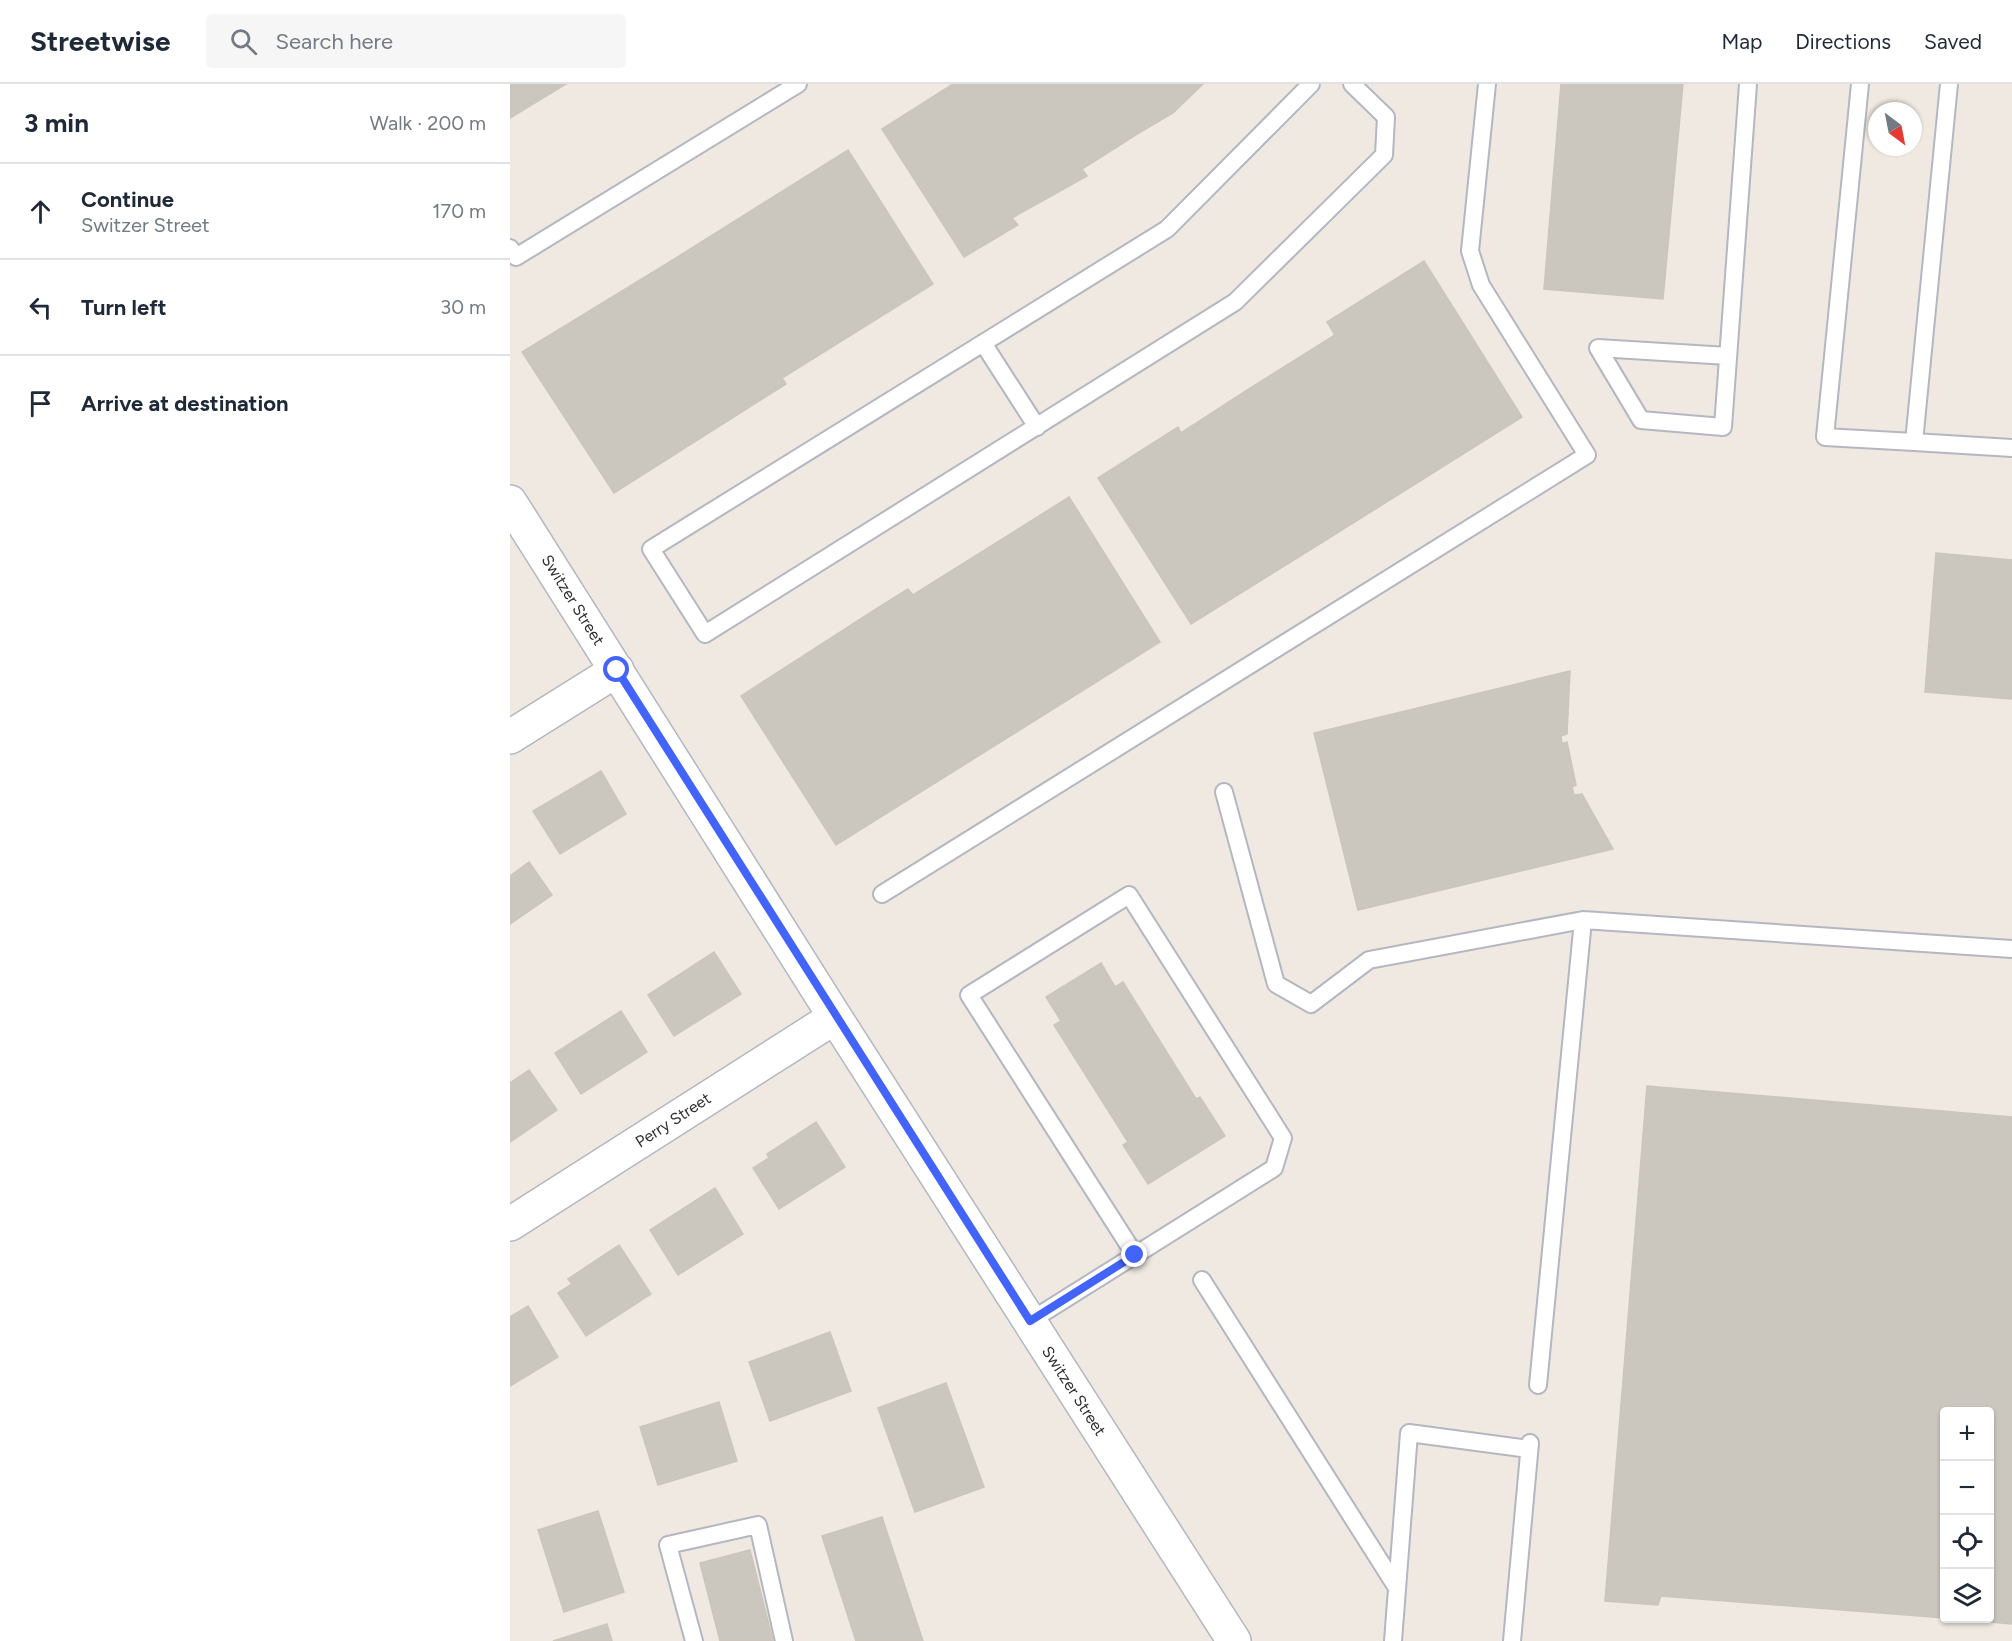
<!DOCTYPE html>
<html lang="en">
<head>
<meta charset="utf-8">
<style>
  :root { --surface:#fff; --page:#f6f6f7; --text:#1f2937; --muted:#747a83; --line:#e0e1e3 }
  body { margin:0; font-family:Figtree,sans-serif; background:var(--page); color:var(--text) }
  .controls { position:absolute; right:18px; bottom:18px; display:grid; overflow:hidden; border-radius:6px; box-shadow:0 2px 4px #0004 }
  .controls button { width:54px; height:54px; display:grid; place-items:center; padding:0; border:0; border-bottom:2px solid var(--line); background:var(--surface); color:var(--text); font:30px sans-serif }
  .compass { position:absolute; left:1358px; top:18px; width:54px; height:54px; border-radius:50%; background:var(--surface); box-shadow:0 2px 4px #0004; rotate:148deg }
  .stop { position:absolute; width:18px; height:18px; margin:-14px; border:4px solid #4264fb; border-radius:50%; background:#fff }
  .stop.end { background:#4264fb; border-color:#fff; box-shadow:0 2px 6px #0008 }
  .list { margin:0; padding:0; list-style:none }
  h2 { display:flex; justify-content:space-between; align-items:center; height:78px; margin:0; padding:0 24px; font-size:26px }
  h2 small { font-size:20px; font-weight:400; color:var(--muted) }
  .list li { display:grid; grid-template-columns:39px 1fr auto; gap:18px; align-items:center; box-sizing:border-box; height:96px; padding:0 24px; border-top:2px solid var(--line) }
  .list b { display:block; font-size:22px; white-space:nowrap }
  .list p { margin:0; font-size:20px; white-space:nowrap; color:var(--muted) }
  .list em { font-size:20px; font-style:normal; color:var(--muted) }
  .icon { flex:none; width:33px; height:33px; fill:none; stroke:currentColor; stroke-width:2; stroke-linecap:round; stroke-linejoin:round }
  .map { position:relative; flex:none; width:1502px; height:1557px; overflow:hidden }
  header { display:flex; align-items:center; gap:36px; box-sizing:border-box; height:84px; padding:0 30px; background:var(--surface); border-bottom:2px solid var(--line) }
  header strong { font-size:28px }
  nav { display:flex; gap:33px; margin-inline-start:auto; font-size:21px }
  .search { width:420px; height:54px; background:var(--page); display:flex; align-items:center; gap:15px; box-sizing:border-box; padding:0 21px; border-radius:6px; color:var(--muted); font-size:22px }
  main { display:flex }
  aside { flex:1; background:var(--surface) }
  .map>svg:first-child { display:block }
</style>
</head>
<body>
<header>
<strong>Streetwise</strong>
<div class="search"><svg class="icon" aria-label="search" viewBox="0 0 24 24"><circle cx="10" cy="10" r="6"/><path d="M15 15l6 6"/></svg>Search here</div>
<nav><a>Map</a><a>Directions</a><a>Saved</a></nav>
</header>
<main>
<aside>
<h2>3 min<small>Walk · 200 m</small></h2>
<ul class="list">
<li><svg class="icon" aria-label="ahead" viewBox="0 0 24 24"><path d="M12 20V5M6 11l6-6 6 6"/></svg><div><b>Continue</b><p>Switzer Street</p></div><em>170 m</em></li>
<li><svg class="icon" aria-label="left" viewBox="0 0 24 24"><path d="M17 20v-9H6M10 6l-5 5 5 5"/></svg><div><b>Turn left</b></div><em>30 m</em></li>
<li><svg class="icon" aria-label="arrive" viewBox="0 0 24 24"><path d="M6 21V4h12l-3 4 3 4H6"/></svg><div><b>Arrive at destination</b></div></li>
</ul>
</aside>
<div class="map">
<svg width="1502" height="1557" viewBox="0 0 1502 1557">
  <rect width="100%" height="100%" fill="#efe9e1"/>
  <path fill="#cbc7bf" stroke="#cbc5ba" stroke-width="1.5" d="M 0,0 L 56,0 L 0,34 Z
    M 443,0 L 599,0 L 629,49 L 572,85 L 577,92 L 502,134 L 508,141 L 454,173 L 372,45 Z
    M 599,0 L 693,0 L 663,29 L 629,49 Z
    M 1051,0 L 1173,0 L 1153,215 L 1034,205 Z
    M 338,66 L 423,200 L 272,294 L 276,300 L 249,317 L 161,177 Z
    M 161,177 L 249,317 L 104,409 L 12,268 Z
    M 914,177 L 1012,333 L 824,451 L 734,308 L 825,251 L 817,238 Z
    M 734,308 L 824,451 L 681,540 L 588,394 L 668,343 L 671,349 Z
    M 559,413 L 650,558 L 465,674 L 369,523 L 398,505 L 403,511 Z
    M 1426,469 L 1502,476 L 1502,615 L 1415,608 Z
    M 369,523 L 465,674 L 326,761 L 231,612 Z
    M 1060,587 L 1057,650 L 1051,652 L 1052,660 L 1057,658 L 1066,701 L 1062,703 L 1064,711 L 1072,710 L 1103,765 L 848,826 L 804,649 Z
    M 91,687 L 116,730 L 50,770 L 23,727 Z
    M 19,778 L 42,811 L 0,840 L 0,792 Z
    M 204,868 L 231,910 L 164,952 L 138,911 Z
    M 591,879 L 605,903 L 613,898 L 686,1015 L 690,1013 L 715,1052 L 638,1100 L 613,1061 L 618,1058 L 544,941 L 551,937 L 536,913 Z
    M 111,927 L 137,968 L 71,1010 L 45,969 Z
    M 19,986 L 47,1026 L 0,1058 L 0,999 Z
    M 1137,1002 L 1502,1033 L 1502,1540 L 1435,1534 L 1480,1534 L 1480,1328 L 1434,1328 L 1434,1534 L 1151,1512 L 1148,1521 L 1095,1517 Z
    M 306,1038 L 335,1083 L 269,1125 L 243,1084 L 259,1074 L 257,1070 Z
    M 205,1104 L 233,1150 L 168,1191 L 140,1146 Z
    M 109,1161 L 141,1210 L 76,1252 L 48,1209 L 62,1200 L 58,1195 Z
    M 18,1222 L 48,1273 L 0,1302 L 0,1233 Z
    M 320,1248 L 341,1307 L 260,1337 L 239,1278 Z
    M 436,1299 L 474,1403 L 405,1428 L 368,1324 Z
    M 209,1318 L 227,1377 L 148,1401 L 130,1343 Z
    M 88,1427 L 114,1508 L 54,1528 L 28,1446 Z
    M 372,1433 L 413,1557 L 346,1557 L 312,1452 Z
    M 240,1466 L 263,1557 L 210,1557 L 190,1479 Z
    M 97,1540 L 102,1557 L 43,1557 Z"/>
  <g fill="none" stroke-linecap="round" stroke-linejoin="round">
    <defs>
      <path id="lane" d="M 801,0 L 657,145 L 141,465 L 195,550 L 725,218 L 874,71 L 876,33 L 842,0
        M 1350,0 L 1315,353 L 1404,358 L 1439,0
        M 0,164 L 6,173 L 288,0
        M 473,259 L 527,343
        M 1218,272 L 1088,264 L 1131,336 L 1213,343 L 1238,0
        M 1404,358 L 1502,364
        M 714,708 L 766,900 L 801,920 L 859,876 L 1073,836 L 1502,865
        M 372,810 L 1077,371 L 971,201 L 960,167 L 977,0
        M 692,1196 L 887,1504
        M 520,1237 L 764,1084 L 773,1054 L 619,811 L 459,911 L 625,1171
        M 1028,1301 L 1073,836
        M 184,1557 L 158,1461 L 248,1441 L 274,1557
        M 883,1557 L 899,1349 L 1019,1365
        M 1002,1557 L 1020,1359"/>
      <path id="street" d="M 0,418 L 325,933 L 724,1557
        M 0,653 L 107,586
        M 0,1140 L 325,933"/>
    </defs>
    <use href="#lane" stroke="#b4b7c1" stroke-width="20"/>
    <use href="#street" stroke="#b4b7c1" stroke-width="36"/>
    <use href="#lane" stroke="#fff" stroke-width="16"/>
    <use href="#street" stroke="#fff" stroke-width="33"/>
  </g>
  <g fill="none" stroke-linecap="round" stroke-linejoin="round">
    <path stroke="#4264fb" stroke-width="8" d="M 107,586 L 520,1237 L 625,1171"/>
  </g>
  <g text-anchor="middle" dominant-baseline="central" stroke-width="6" stroke-linejoin="round" paint-order="stroke">
    <g font-size="16" fill="#2e2e2e" stroke="#fff">
      <text transform="translate(63 516) rotate(58)">Switzer Street</text>
      <text transform="translate(163 1036) rotate(-33)">Perry Street</text>
      <text transform="translate(564 1307) rotate(57)">Switzer Street</text>
    </g>
  </g>
</svg>
<div class="controls">
<button>+</button>
<button>−</button>
<button><svg class="icon" aria-label="locate" viewBox="0 0 24 24"><circle cx="12" cy="12" r="6"/><path d="M12 2v4M12 18v4M2 12h4M18 12h4"/></svg></button>
<button><svg class="icon" aria-label="layers" viewBox="0 0 24 24"><path d="M12 4l9 5-9 5-9-5zM3 14l9 5 9-5"/></svg></button>
</div>
<svg class="compass" viewBox="-18 -18 36 36"><path d="M0-13l5 13h-10z" fill="#e53935"/><path d="M0 13l5-13h-10z" fill="#747a83"/></svg>
<div class="stop" style="left:107px;top:586px"></div>
<div class="stop end" style="left:625px;top:1171px"></div>
</div>
</main>
</body>
</html>
